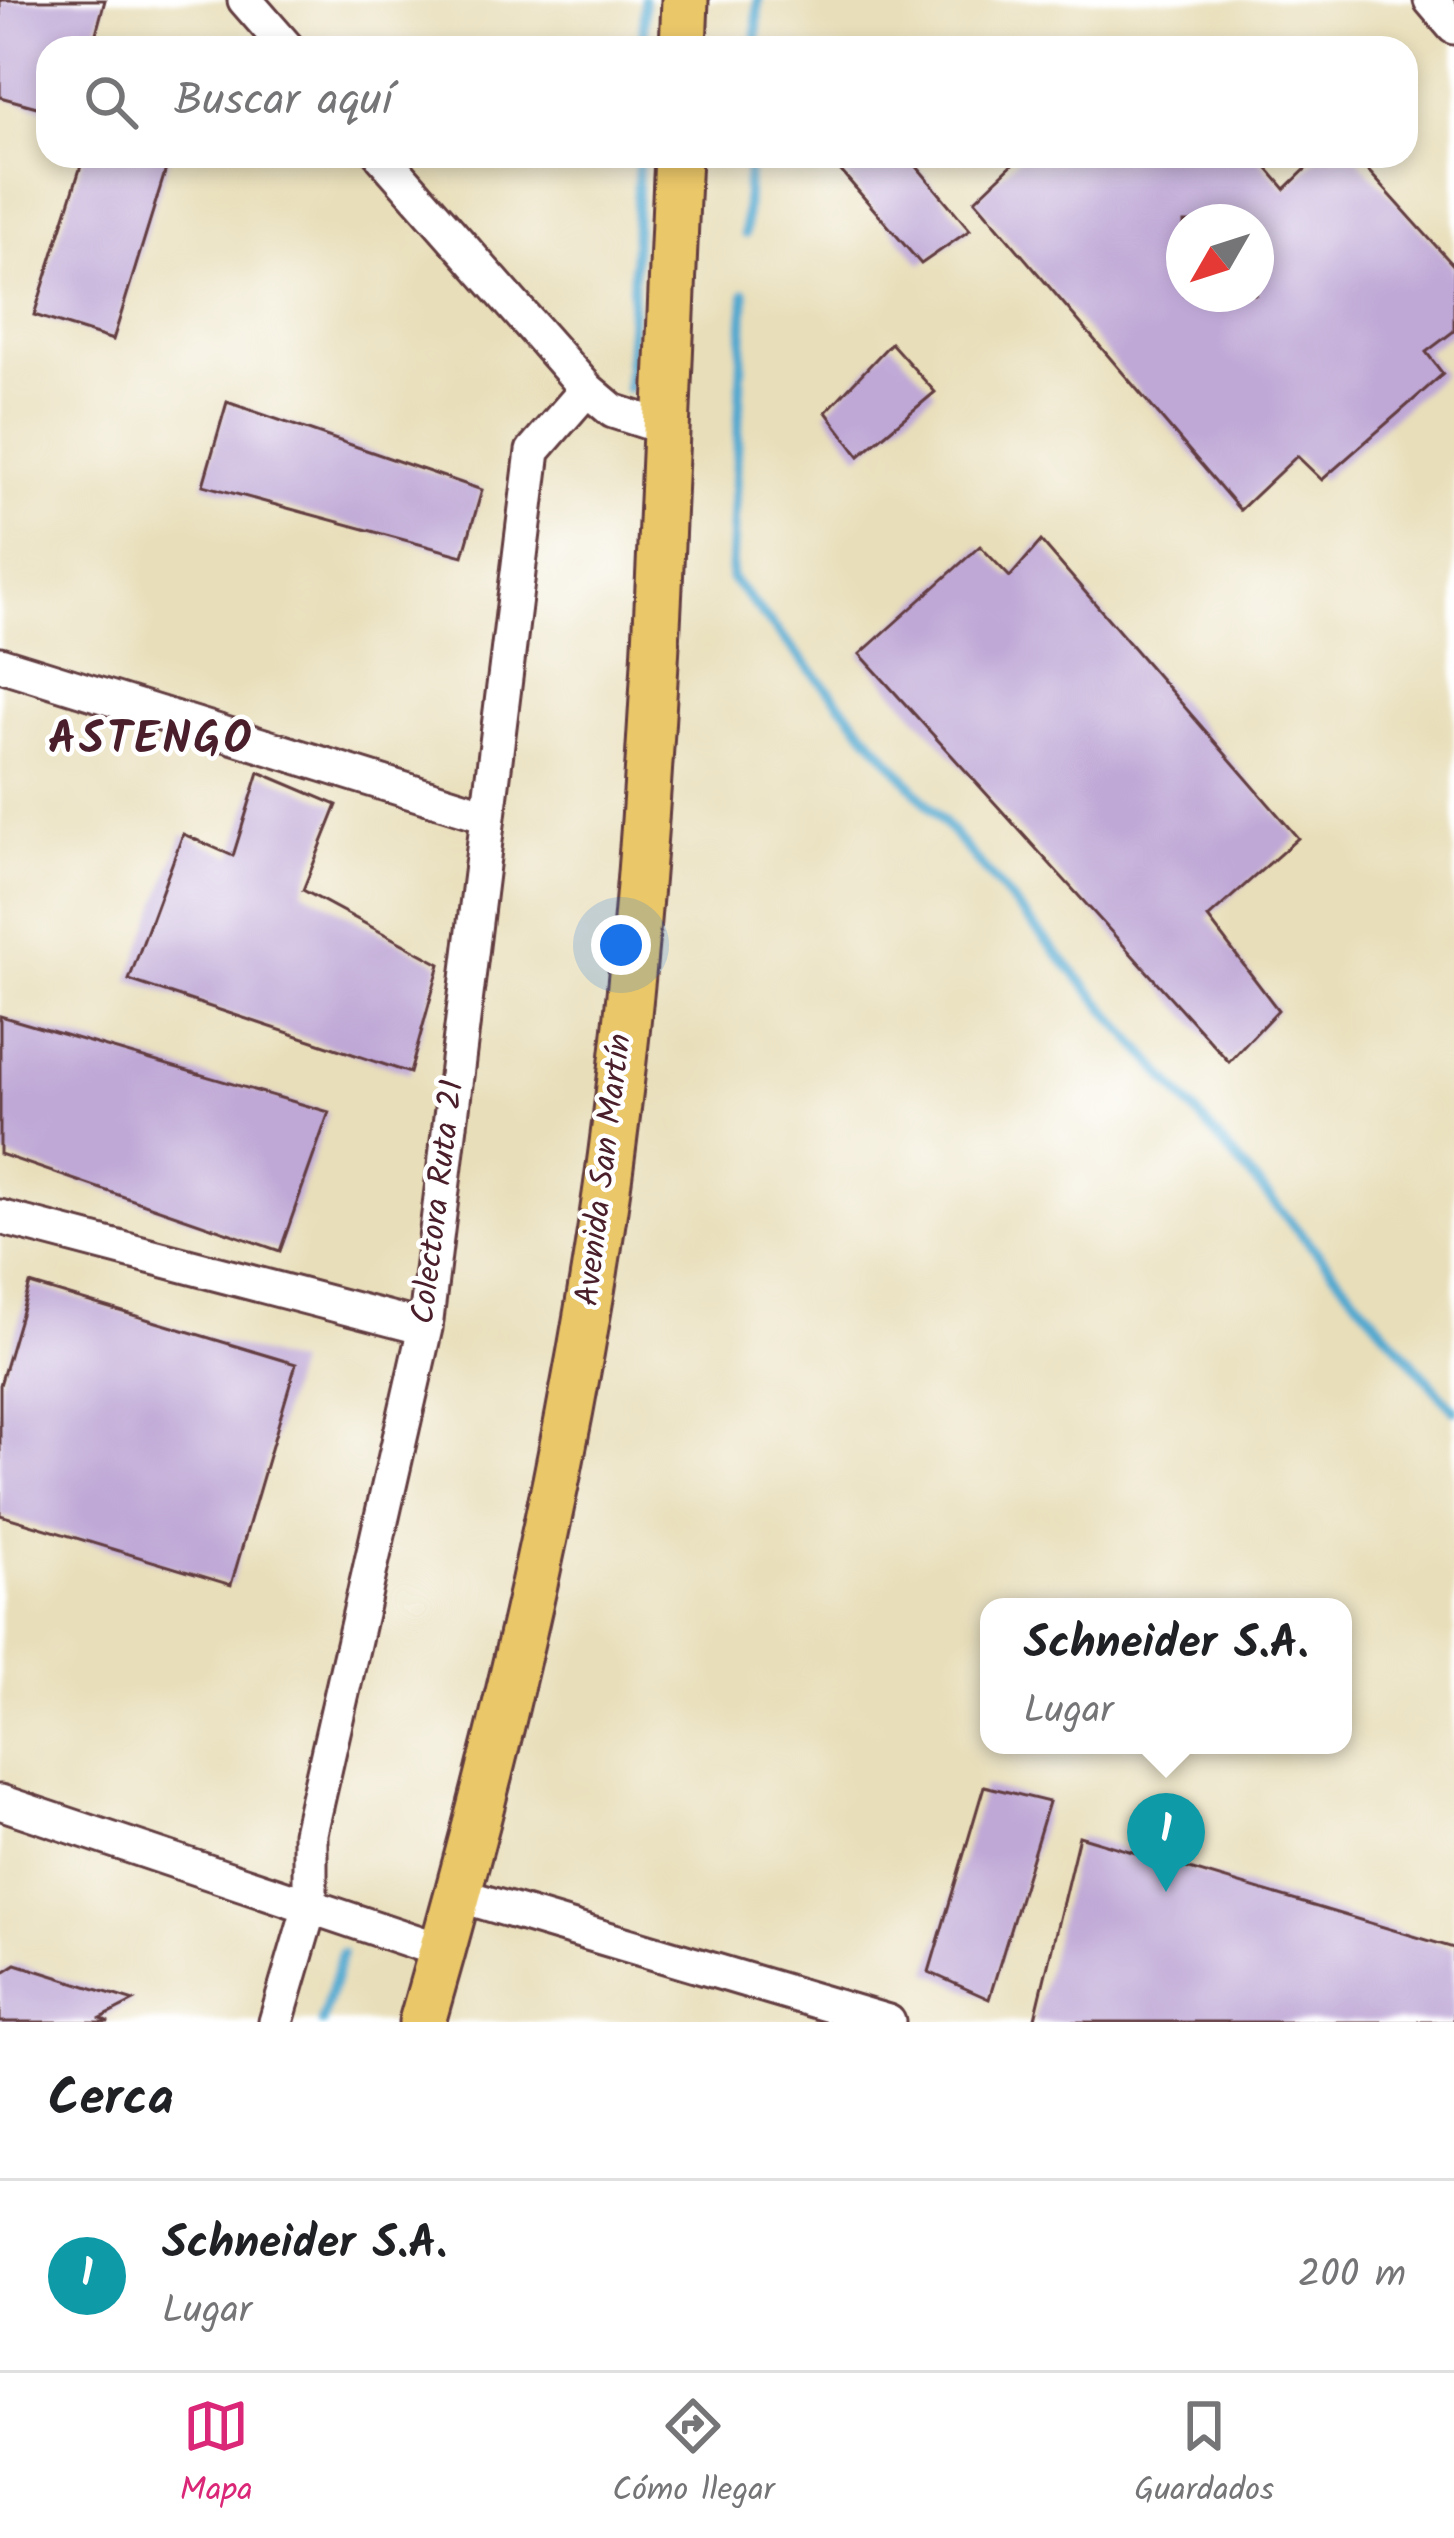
<!DOCTYPE html>
<html lang="es">
<head>
<meta charset="utf-8">
<style>
  :root { --surface:#fff; --page:#f2f2f2; --text:#202124; --muted:#757577; --line:#e0e0e0; --accent:#db2777 }
  body { margin:0; font-family:Kalam,sans-serif; background:var(--page); color:var(--text) }
  .compass { position:absolute; left:1166px; top:204px; width:108px; height:108px; border-radius:50%; background:var(--surface); box-shadow:0 6px 18px #0003; rotate:231deg }
  .you { position:absolute; left:621px; top:945px; width:42px; height:42px; margin:-30px; border:9px solid #fff; border-radius:50%; background:#1a73e8; box-shadow:0 0 0 18px #1a73e833 }
  .badge { display:grid; place-items:center; width:78px; height:78px; border-radius:50%; background:var(--accent); color:#fff; font-size:39px; font-weight:700 }
  .pin { position:absolute; translate:-50% -99px; filter:drop-shadow(0 3px 6px #0008) }
  .pin::after { content:''; position:absolute; top:63px; width:42px; height:36px; background:inherit; clip-path:polygon(0 0,100% 0,50% 100%) }
  .popup { position:absolute; left:980px; top:1598px; width:372px; height:156px; box-sizing:border-box; display:grid; place-content:center; border-radius:24px; background:var(--surface); filter:drop-shadow(0 3px 9px #0005); font-size:39px; white-space:nowrap; color:var(--muted) }
  .popup b { font-size:45px; color:var(--text) }
  .popup::after { content:''; position:absolute; left:50%; top:100%; margin-left:-24px; border:24px solid transparent; border-top-color:var(--surface) }
  .list { margin:0; padding:0; list-style:none }
  h2 { display:flex; justify-content:space-between; align-items:center; height:156px; margin:0; padding:0 48px; font-size:51px }
  h2 small { font-size:39px; font-weight:400; color:var(--muted) }
  .list li { display:grid; grid-template-columns:78px 1fr auto; gap:36px; align-items:center; box-sizing:border-box; height:192px; padding:0 48px; border-top:3px solid var(--line) }
  .list b { display:block; font-size:45px; white-space:nowrap }
  .list p { margin:0; font-size:39px; white-space:nowrap; color:var(--muted) }
  .list em { font-size:39px; font-style:normal; color:var(--muted) }
  .icon { flex:none; width:66px; height:66px; fill:none; stroke:currentColor; stroke-width:2; stroke-linecap:round; stroke-linejoin:round }
  .map { position:relative; flex:none; width:1454px; height:2022px; overflow:hidden }
  .search { position:absolute; background:var(--surface); box-shadow:0 6px 18px #0003; left:36px; right:36px; top:36px; height:132px; display:flex; align-items:center; gap:30px; box-sizing:border-box; padding:0 42px; border-radius:36px; color:var(--muted); font-size:45px }
  .sheet { height:348px; background:var(--surface) }
  nav { display:flex; justify-content:space-around; align-items:center; box-sizing:border-box; height:168px; border-top:3px solid var(--line); background:var(--surface); font-size:33px; color:var(--muted) }
  nav a { display:grid; justify-items:center; gap:6px }
  nav .on { color:var(--accent) }
  .map>svg:first-child { display:block }
</style>
</head>
<body>
<div class="map">
<svg width="1454" height="2022" viewBox="0 0 1454 2022">
  <rect width="100%" height="100%" fill="#fff"/>
  <filter id="ink" filterUnits="userSpaceOnUse"><feTurbulence type="fractalNoise" baseFrequency=".00833" numOctaves="2"/><feDisplacementMap in="SourceGraphic" scale="24" xChannelSelector="R" yChannelSelector="G"/><feConvolveMatrix kernelMatrix="1 2 1 2 8 2 1 2 1" color-interpolation-filters="sRGB"/></filter>
  <filter id="wash" filterUnits="userSpaceOnUse"><feTurbulence type="fractalNoise" baseFrequency=".004" numOctaves="4" result="noise"/><feDisplacementMap in="SourceGraphic" scale="48" xChannelSelector="R" yChannelSelector="G"/><feGaussianBlur stdDeviation="2.7" result="paint"/><feColorMatrix in="noise" values="0 0 0 0 0 0 0 0 0 0 0 0 0 0 0 0 0 1.4 0 .05"/><feComposite in="paint" operator="in"/></filter>
  <g filter="url(#wash)">
    <rect width="100%" height="100%" fill="#e8deb9"/>
    <g fill="none" stroke-linecap="round" stroke-linejoin="round">
      <path stroke="#52a9cf" stroke-width="10" d="M 643,48 L 644,0
        M 756,48 L 758,0
        M 745,234 L 749,156
        M 745,293 L 731,578 L 1454,1410
        M 628,388 L 639,156
        M 322,2022 L 342,1953"/>
    </g>
    <g id="blocks">
      <path fill="#bfa8d6" fill-rule="evenodd" d="M 0,0 L 105,0 L 92,48 L 48,48 L 48,110 L 0,97 Z
        M 84,156 L 170,156 L 113,340 L 34,315 Z
        M 841,156 L 908,156 L 970,230 L 921,264 L 834,163 Z
        M 1021,156 L 1257,156 L 1285,189 L 1319,156 L 1355,156 L 1454,266 L 1454,331 L 1426,352 L 1443,374 L 1322,480 L 1297,456 L 1240,510 L 975,200 ZM 1184,222 L 1256,222 L 1256,294 L 1184,294 Z
        M 891,343 L 935,392 L 859,456 L 826,412 Z
        M 227,402 L 482,490 L 463,556 L 203,485 Z
        M 1041,541 L 1298,838 L 1208,918 L 1278,1010 L 1229,1062 L 860,654 L 980,546 L 1010,577 Z
        M 259,772 L 337,805 L 303,890 L 440,964 L 410,1073 L 129,980 L 183,834 L 233,856 Z
        M 0,1016 L 329,1112 L 280,1251 L 0,1154 Z
        M 30,1284 L 296,1364 L 231,1585 L 0,1515 L 0,1385 Z
        M 984,1786 L 1049,1802 L 989,1999 L 929,1972 Z
        M 1079,1836 L 1454,1948 L 1454,2022 L 1034,2022 Z
        M 16,1964 L 134,2001 L 101,2018 L 109,2022 L 0,2022 L 0,1974 Z"/>
    </g>
  </g>
  <g filter="url(#ink)">
    <use href="#blocks" fill-opacity="0" stroke="#623c40" stroke-width="3"/>
    <g fill="none" stroke-linecap="round" stroke-linejoin="round">
      <defs>
        <path id="minor" d="M 245,0 L 287,48
          M 1431,0 L 1454,27
          M 382,156 L 587,389 L 613,411 L 666,428
          M 0,664 L 486,815
          M 0,1217 L 425,1328
          M 0,1802 L 443,1951
          M 459,1895 L 888,2022
          M 276,2022 L 310,1906 L 310,1833 L 425,1328 L 533,451 L 587,389"/>
        <path id="major" d="M 683,48 L 685,0
          M 422,2022 C 491,1782 550,1538 591,1292 C 654,917 660,534 678,156"/>
      </defs>
      <use href="#minor" stroke="#623c40" stroke-width="39"/>
      <use href="#major" stroke="#623c40" stroke-width="51"/>
      <use href="#minor" stroke="#fff" stroke-width="33"/>
      <use href="#major" stroke="#eac769" stroke-width="45"/>
    </g>
  </g>
  <g text-anchor="middle" dominant-baseline="central" stroke-width="9" stroke-linejoin="round" paint-order="stroke">
    <g font-size="33" fill="#4a1f2b" stroke="#fff">
      <text transform="translate(605 1170) rotate(-83)">Avenida San Martín</text>
      <text transform="translate(439 1202) rotate(-83)">Colectora Ruta 21</text>
    </g>
    <g font-size="45" font-weight="bold" letter-spacing="3" fill="#4a1f2b" stroke="#fff">
      <text x="151" y="741">ASTENGO</text>
    </g>
  </g>
</svg>
<svg class="compass" viewBox="-18 -18 36 36"><path d="M0-13l5 13h-10z" fill="#e53935"/><path d="M0 13l5-13h-10z" fill="#757577"/></svg>
<div class="you"></div>
<div class="pin badge" style="left:1166px;top:1892px;background:#0f9aa8">1</div>
<div class="popup"><b>Schneider S.A.</b>Lugar</div>
<div class="search"><svg class="icon" aria-label="search" viewBox="0 0 24 24"><circle cx="10" cy="10" r="6"/><path d="M15 15l6 6"/></svg>Buscar aquí</div>
</div>
<section class="sheet">
<h2>Cerca<small></small></h2>
<ul class="list">
<li><span class="badge" style="background:#0f9aa8">1</span><div><b>Schneider S.A.</b><p>Lugar</p></div><em>200 m</em></li>
</ul>
</section>
<nav>
<a class="on"><svg class="icon" aria-label="map" viewBox="0 0 24 24"><path d="M3 6l6-2 6 2 6-2v14l-6 2-6-2-6 2zM9 4v14M15 6v14"/></svg>Mapa</a>
<a><svg class="icon" aria-label="directions" viewBox="0 0 24 24"><path d="M12 3l9 9-9 9-9-9zM9 14v-3h6M13 9l2 2-2 2"/></svg>Cómo llegar</a>
<a><svg class="icon" aria-label="saved" viewBox="0 0 24 24"><path d="M7 4h10v16l-5-4-5 4z"/></svg>Guardados</a>
</nav>
</body>
</html>
